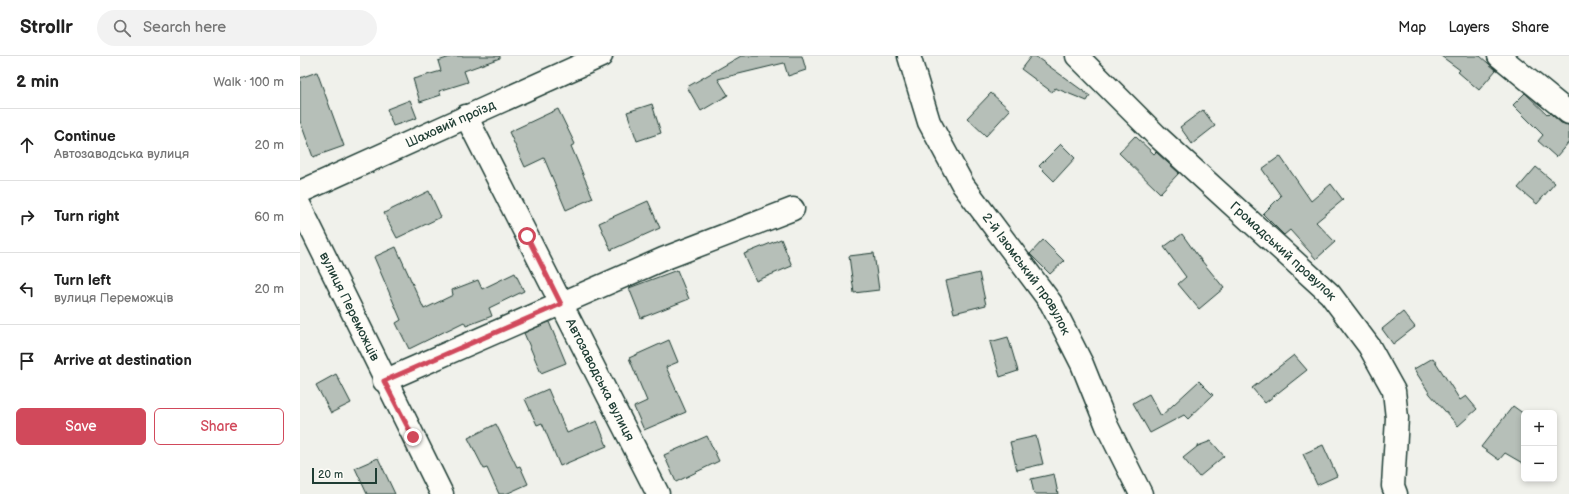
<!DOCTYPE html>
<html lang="en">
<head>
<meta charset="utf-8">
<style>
  :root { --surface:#fff; --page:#f2f2f2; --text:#222; --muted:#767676; --line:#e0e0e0; --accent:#d1495b }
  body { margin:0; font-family:"Balsamiq Sans",sans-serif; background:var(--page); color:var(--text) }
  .controls { position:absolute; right:12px; bottom:12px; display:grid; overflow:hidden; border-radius:6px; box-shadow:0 2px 6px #0003 }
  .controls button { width:36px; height:36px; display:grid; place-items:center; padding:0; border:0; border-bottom:1px solid var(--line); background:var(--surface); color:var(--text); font:20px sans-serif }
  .scale { position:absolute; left:12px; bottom:10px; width:65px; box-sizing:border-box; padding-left:4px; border:2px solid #1f3d34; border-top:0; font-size:11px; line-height:14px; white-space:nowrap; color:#1f3d34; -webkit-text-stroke:3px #fdfcf7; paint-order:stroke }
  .stop { position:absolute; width:12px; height:12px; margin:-9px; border:3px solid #d1495b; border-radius:50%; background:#fff }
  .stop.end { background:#d1495b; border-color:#fff; box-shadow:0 1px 4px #0008 }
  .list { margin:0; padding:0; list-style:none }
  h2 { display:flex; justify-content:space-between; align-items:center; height:52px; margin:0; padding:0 16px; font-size:17px }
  h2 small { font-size:13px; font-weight:400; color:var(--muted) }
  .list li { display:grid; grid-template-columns:26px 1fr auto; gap:12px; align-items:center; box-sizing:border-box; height:72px; padding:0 16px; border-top:1px solid var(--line) }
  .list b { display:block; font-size:15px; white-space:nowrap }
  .list p { margin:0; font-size:13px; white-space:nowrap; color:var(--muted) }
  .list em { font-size:13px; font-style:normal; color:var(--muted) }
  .actions { display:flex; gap:8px; padding:12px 16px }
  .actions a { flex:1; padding:9px 0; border:1px solid var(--accent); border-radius:6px; text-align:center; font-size:14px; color:var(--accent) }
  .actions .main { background:var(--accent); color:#fff }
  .icon { flex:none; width:22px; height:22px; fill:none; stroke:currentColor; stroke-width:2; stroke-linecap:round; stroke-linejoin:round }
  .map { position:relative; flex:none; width:1269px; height:438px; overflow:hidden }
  header { display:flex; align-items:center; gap:24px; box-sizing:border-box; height:56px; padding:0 20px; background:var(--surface); border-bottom:1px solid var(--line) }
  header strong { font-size:19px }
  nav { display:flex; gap:22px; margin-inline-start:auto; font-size:14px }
  .search { width:280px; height:36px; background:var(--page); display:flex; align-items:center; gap:10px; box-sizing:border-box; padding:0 14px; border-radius:22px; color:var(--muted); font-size:15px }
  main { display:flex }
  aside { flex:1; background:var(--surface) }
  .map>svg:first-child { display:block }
</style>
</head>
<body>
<header>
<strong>Strollr</strong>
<div class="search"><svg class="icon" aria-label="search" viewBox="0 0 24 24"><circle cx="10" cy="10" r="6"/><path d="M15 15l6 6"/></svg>Search here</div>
<nav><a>Map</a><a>Layers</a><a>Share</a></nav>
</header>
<main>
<aside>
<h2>2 min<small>Walk · 100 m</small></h2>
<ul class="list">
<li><svg class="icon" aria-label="ahead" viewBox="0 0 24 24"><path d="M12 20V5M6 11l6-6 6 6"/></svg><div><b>Continue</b><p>Автозаводська вулиця</p></div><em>20 m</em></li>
<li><svg class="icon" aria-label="right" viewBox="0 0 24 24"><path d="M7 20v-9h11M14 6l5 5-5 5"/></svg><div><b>Turn right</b></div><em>60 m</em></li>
<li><svg class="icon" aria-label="left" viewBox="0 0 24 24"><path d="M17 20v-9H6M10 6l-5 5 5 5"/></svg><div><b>Turn left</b><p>вулиця Переможців</p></div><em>20 m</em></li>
<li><svg class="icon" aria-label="arrive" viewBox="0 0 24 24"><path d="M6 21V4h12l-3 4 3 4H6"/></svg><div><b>Arrive at destination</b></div></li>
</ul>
<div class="actions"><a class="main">Save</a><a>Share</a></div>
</aside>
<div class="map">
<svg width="1269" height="438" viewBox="0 0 1269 438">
  <rect width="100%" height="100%" fill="#f0f1eb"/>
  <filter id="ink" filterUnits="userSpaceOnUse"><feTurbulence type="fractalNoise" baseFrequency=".025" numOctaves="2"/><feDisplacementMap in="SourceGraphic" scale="8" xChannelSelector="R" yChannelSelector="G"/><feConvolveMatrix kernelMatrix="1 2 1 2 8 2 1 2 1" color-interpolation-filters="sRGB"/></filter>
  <g filter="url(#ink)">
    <path fill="#b6bfb8" stroke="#1f3d34" d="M 153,0 L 200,0 L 200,2 L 164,15 L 168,26 L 139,35 L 141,39 L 120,46 L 113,23 L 141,15 L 138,5 Z
      M 441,0 L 502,0 L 506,14 L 488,20 L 484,7 L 418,23 L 428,39 L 401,55 L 387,31 Z
      M 731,0 L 735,0 L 790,40 L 787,45 L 755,32 L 752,36 L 721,13 Z
      M 1141,0 L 1180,0 L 1196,14 L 1179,34 L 1158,16 L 1160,14 Z
      M 17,16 L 44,90 L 13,101 L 0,65 L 0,22 Z
      M 691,37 L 710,54 L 686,80 L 667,62 Z
      M 1225,37 L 1248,59 L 1250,57 L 1261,67 L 1269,69 L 1269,86 L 1256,101 L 1238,85 L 1243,79 L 1213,49 Z
      M 110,44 L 117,62 L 93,70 L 87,53 Z
      M 352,48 L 361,77 L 337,85 L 327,56 Z
      M 258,53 L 275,88 L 271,90 L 293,142 L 266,154 L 244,102 L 225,111 L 209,76 Z
      M 903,54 L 915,70 L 892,88 L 880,71 Z
      M 835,80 L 854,98 L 856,96 L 879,117 L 860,137 L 819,97 Z
      M 761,88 L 775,102 L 754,125 L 739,110 Z
      M 980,100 L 1011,145 L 1031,128 L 1043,144 L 1016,166 L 1035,186 L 1016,203 L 990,174 L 984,179 L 963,158 L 981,140 L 962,113 Z
      M 1236,111 L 1255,127 L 1237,148 L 1218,132 Z
      M 129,135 L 141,161 L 97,182 L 84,157 Z
      M 348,145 L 360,172 L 311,194 L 299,167 Z
      M 882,178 L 897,199 L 924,232 L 899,253 L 878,228 L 886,221 L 864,191 Z
      M 481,183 L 492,210 L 456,225 L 444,198 Z
      M 743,184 L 764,205 L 750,218 L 730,198 Z
      M 96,191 L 124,253 L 153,239 L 152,234 L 178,224 L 182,233 L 215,217 L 224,235 L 189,252 L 192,260 L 166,270 L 164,266 L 109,293 L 96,267 L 101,264 L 74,201 Z
      M 574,197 L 579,234 L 554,237 L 549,200 Z
      M 377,214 L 389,243 L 341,262 L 329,232 Z
      M 679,217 L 686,249 L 654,257 L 646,225 Z
      M 1103,256 L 1115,271 L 1093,288 L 1082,273 Z
      M 249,266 L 266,307 L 241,317 L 224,277 Z
      M 708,281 L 718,315 L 700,321 L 690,286 Z
      M 369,284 L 378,306 L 366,311 L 386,356 L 344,374 L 334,351 L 347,345 L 329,302 Z
      M 994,299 L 1007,314 L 965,347 L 952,332 Z
      M 1133,302 L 1160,344 L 1166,340 L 1177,353 L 1158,370 L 1130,338 L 1114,313 Z
      M 36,318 L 51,347 L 31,357 L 16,329 Z
      M 899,325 L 913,339 L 888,363 L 884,359 L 850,377 L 833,347 L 849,338 L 861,360 Z
      M 248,333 L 267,377 L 297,365 L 307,390 L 260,410 L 242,367 L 237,369 L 225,343 Z
      M 1213,350 L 1224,358 L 1224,408 L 1205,397 L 1199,404 L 1181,391 Z
      M 196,368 L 217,411 L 220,410 L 228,428 L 206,438 L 199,438 L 187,412 L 184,413 L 168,382 Z
      M 407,380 L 419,405 L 376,426 L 364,399 Z
      M 736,380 L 743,408 L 717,414 L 710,386 Z
      M 911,385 L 924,400 L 899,421 L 883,402 L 898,390 Z
      M 1023,389 L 1037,420 L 1017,429 L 1003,398 Z
      M 78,402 L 95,438 L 67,438 L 55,412 Z
      M 754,418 L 758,438 L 734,438 L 731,423 Z"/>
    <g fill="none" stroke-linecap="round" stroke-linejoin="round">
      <defs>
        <g id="minor">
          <path id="s1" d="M 609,0 L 629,66 L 663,129 L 751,247 L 782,308 L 807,370 L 841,438"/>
          <path id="s2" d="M 777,0 L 856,79 L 1030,238 L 1069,290 L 1094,335 L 1097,362 L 1093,430 L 1096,438"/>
          <path d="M 1199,0 L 1269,57"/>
          <path id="s3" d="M 166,60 L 358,438"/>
          <path id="s4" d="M 0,136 L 301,0"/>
          <path id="s5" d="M 0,150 L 142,438"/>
          <path d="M 84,325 L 363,203 L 493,153"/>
        </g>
      </defs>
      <use href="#minor" stroke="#1f3d34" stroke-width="25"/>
      <use href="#minor" stroke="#fdfcf7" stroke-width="22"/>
    </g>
  </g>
  <g fill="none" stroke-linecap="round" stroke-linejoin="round" filter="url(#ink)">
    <path stroke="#d1495b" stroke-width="5" d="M 113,381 L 84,325 L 261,248 L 227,180"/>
  </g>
  <g text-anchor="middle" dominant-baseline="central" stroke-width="3.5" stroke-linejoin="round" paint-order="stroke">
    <g font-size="13" fill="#1f3d34" stroke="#fdfcf7">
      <text stroke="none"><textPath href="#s4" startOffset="165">Шаховий проїзд</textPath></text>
      <text stroke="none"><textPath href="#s2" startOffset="284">Громадський провулок</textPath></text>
      <text stroke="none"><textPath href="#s1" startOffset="250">2-й Ізюмський провулок</textPath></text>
      <text stroke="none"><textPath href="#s5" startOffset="112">вулиця Переможців</textPath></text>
      <text stroke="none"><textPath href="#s3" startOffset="296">Автозаводська вулиця</textPath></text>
    </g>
  </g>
</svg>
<div class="controls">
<button>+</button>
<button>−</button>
</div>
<div class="scale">20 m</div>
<div class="stop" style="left:227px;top:180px"></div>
<div class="stop end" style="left:113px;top:381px"></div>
</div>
</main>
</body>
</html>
